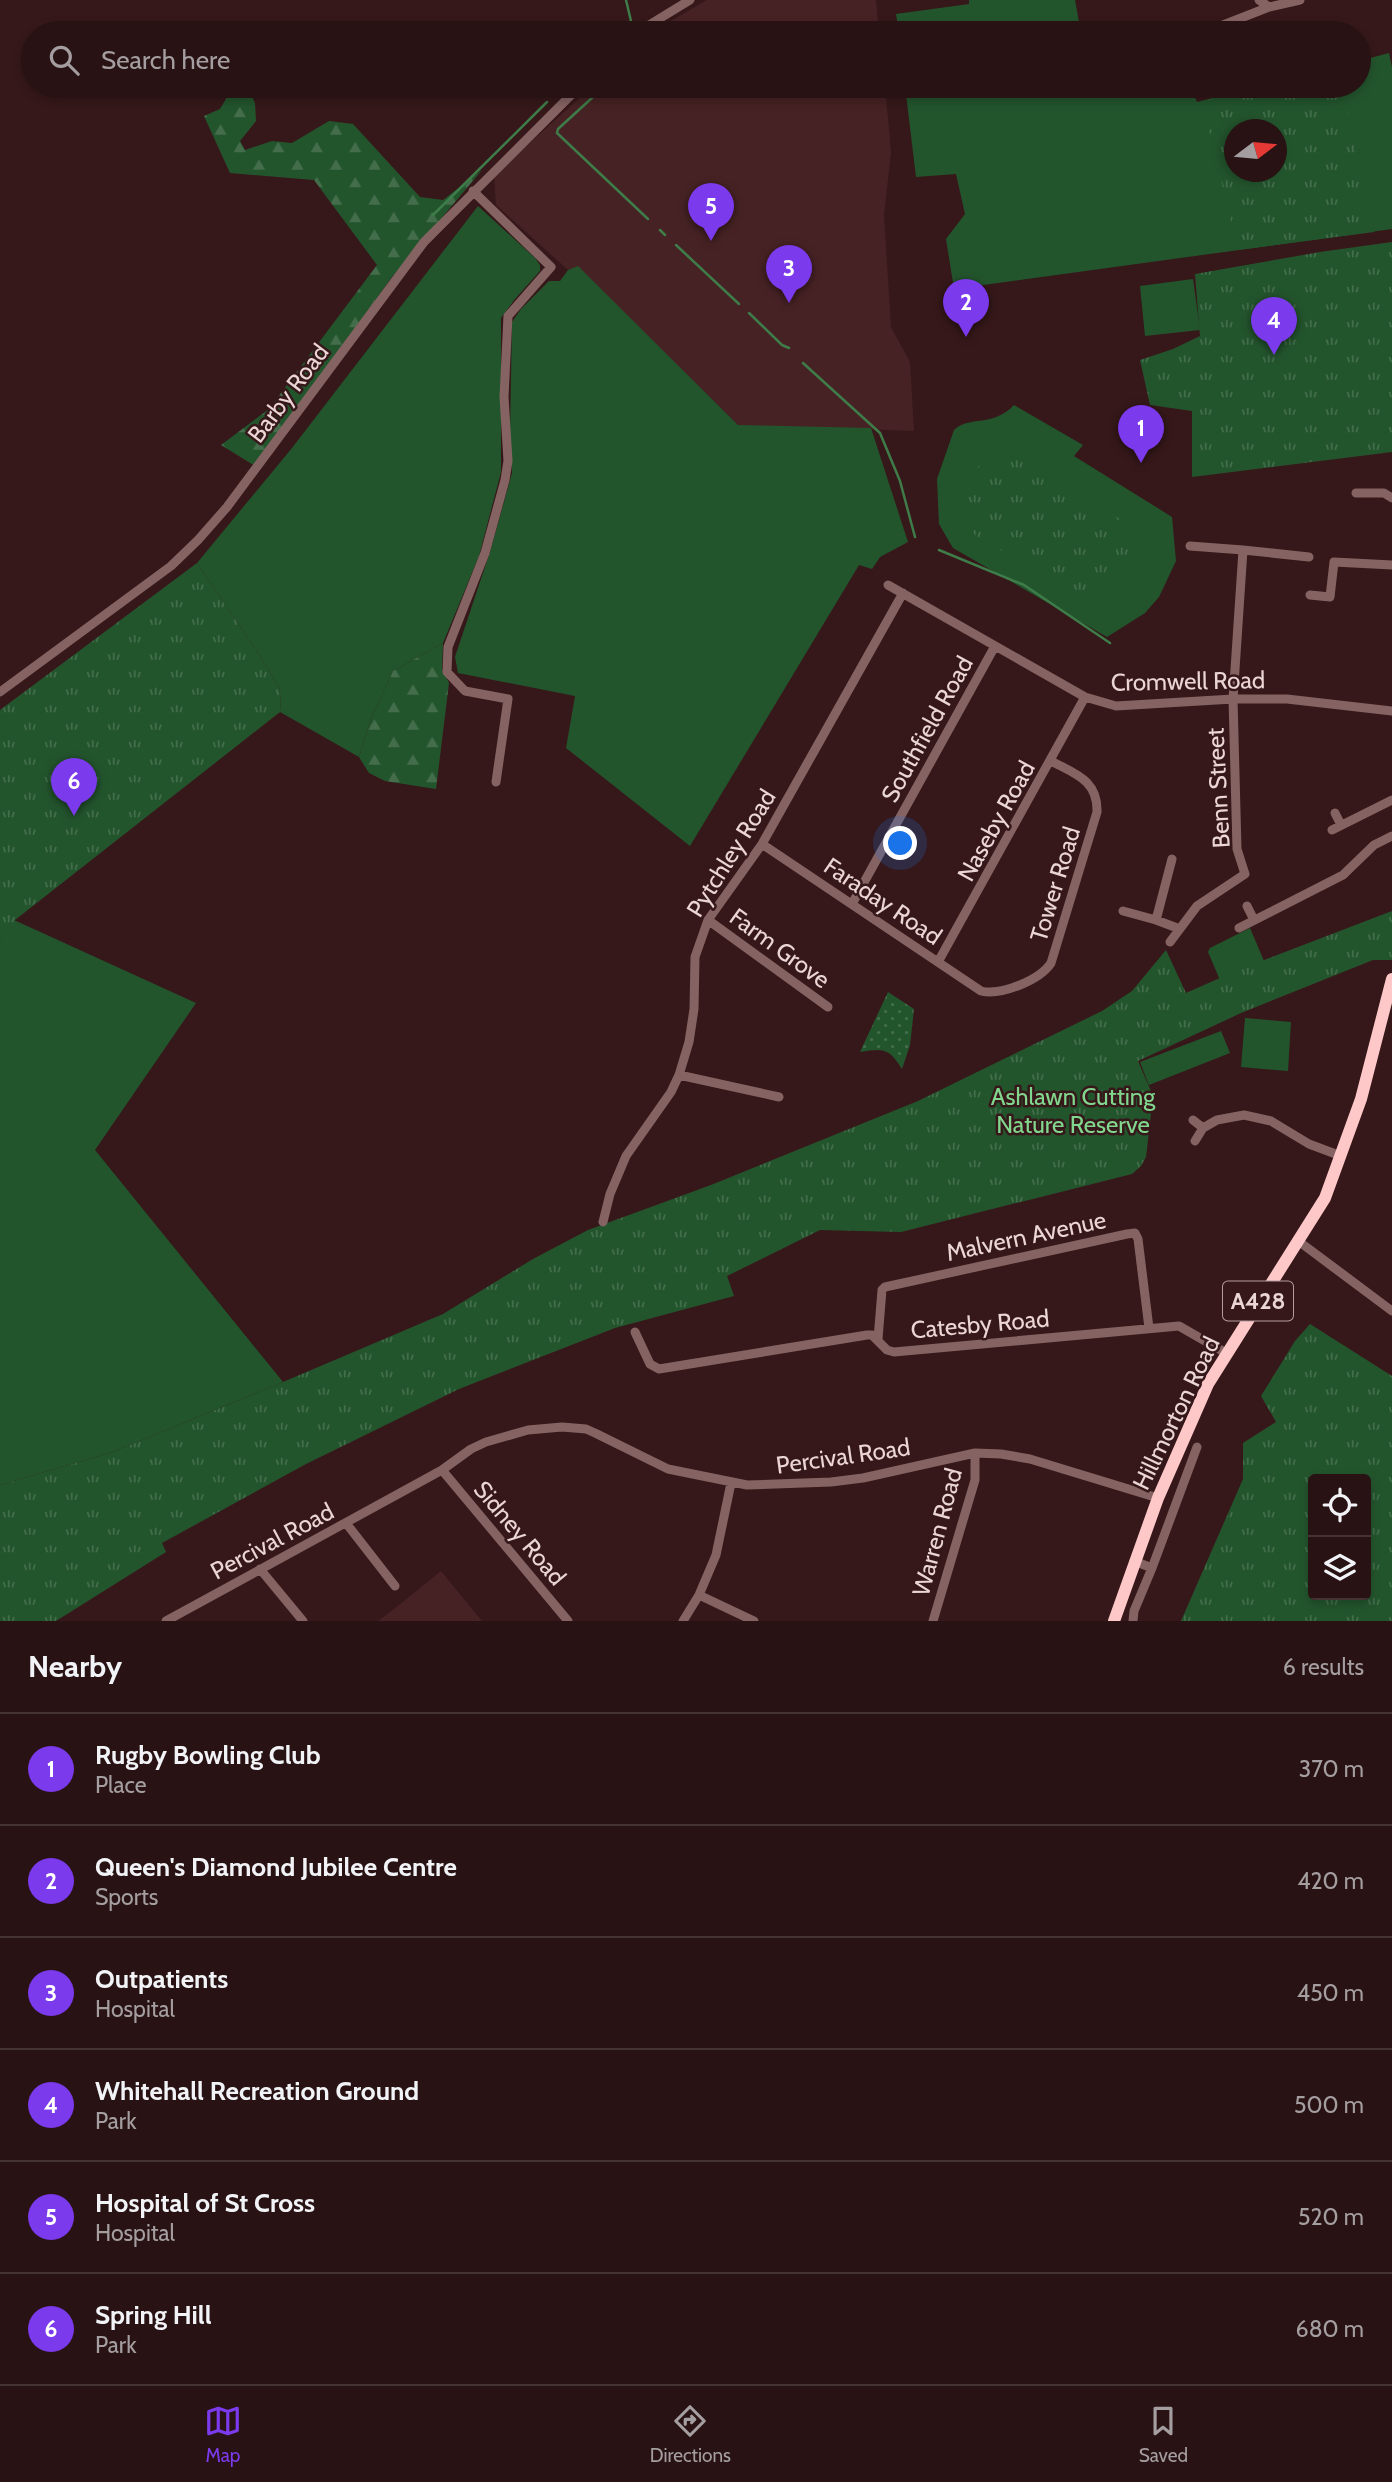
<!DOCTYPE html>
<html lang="en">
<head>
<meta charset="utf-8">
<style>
  :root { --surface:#281214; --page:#342022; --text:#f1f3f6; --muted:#a59ea0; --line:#443234; --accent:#7c3aed }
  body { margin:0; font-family:Cabin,sans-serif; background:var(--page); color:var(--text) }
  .controls { position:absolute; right:21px; bottom:21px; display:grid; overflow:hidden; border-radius:7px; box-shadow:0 4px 10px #0003 }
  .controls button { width:63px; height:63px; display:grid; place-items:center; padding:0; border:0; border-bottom:2px solid var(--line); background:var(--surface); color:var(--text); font:35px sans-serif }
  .compass { position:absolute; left:1224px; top:119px; width:63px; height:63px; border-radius:50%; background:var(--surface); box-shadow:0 4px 10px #0003; rotate:74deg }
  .you { position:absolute; left:901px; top:844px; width:24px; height:24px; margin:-18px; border:5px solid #fff; border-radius:50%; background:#1a73e8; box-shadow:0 0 0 10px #1a73e833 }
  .badge { display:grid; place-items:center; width:46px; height:46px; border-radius:50%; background:var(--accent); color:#fff; font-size:23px; font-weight:700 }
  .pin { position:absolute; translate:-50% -58px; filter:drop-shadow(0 2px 4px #0008) }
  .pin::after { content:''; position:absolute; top:37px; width:24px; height:21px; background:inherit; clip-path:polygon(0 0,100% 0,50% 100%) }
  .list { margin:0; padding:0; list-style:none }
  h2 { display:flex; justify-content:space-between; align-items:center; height:91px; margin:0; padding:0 28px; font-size:30px }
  h2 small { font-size:23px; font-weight:400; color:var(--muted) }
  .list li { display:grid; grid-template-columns:46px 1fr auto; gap:21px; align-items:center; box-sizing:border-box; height:112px; padding:0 28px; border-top:2px solid var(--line) }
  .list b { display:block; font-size:26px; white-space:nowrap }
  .list p { margin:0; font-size:23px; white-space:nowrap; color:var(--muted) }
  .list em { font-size:23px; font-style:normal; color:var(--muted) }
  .icon { flex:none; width:38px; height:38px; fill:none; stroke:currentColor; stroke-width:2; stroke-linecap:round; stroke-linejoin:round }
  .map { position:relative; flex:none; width:1392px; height:1621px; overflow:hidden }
  .search { position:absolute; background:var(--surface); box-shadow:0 4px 10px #0003; left:21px; right:21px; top:21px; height:77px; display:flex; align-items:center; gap:18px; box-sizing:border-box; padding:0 24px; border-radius:38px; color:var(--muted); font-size:26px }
  .sheet { height:763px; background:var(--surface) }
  nav { display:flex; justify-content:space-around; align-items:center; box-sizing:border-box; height:98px; border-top:2px solid var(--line); background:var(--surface); font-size:19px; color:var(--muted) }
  nav a { display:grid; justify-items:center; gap:4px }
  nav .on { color:var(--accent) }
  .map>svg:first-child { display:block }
</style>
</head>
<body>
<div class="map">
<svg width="1392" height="1621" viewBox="0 0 1392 1621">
  <defs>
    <pattern id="forest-firs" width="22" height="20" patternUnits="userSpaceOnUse" patternTransform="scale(1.75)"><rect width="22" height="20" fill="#23552d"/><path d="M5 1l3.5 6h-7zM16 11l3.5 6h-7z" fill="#436d4b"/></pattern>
    <pattern id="park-tufts" width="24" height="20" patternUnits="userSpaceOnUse" patternTransform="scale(1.75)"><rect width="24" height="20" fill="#23552d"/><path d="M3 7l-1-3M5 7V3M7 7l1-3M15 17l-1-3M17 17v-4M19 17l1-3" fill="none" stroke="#436d4b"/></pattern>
    <pattern id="garden-dots" width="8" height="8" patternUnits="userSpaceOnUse" patternTransform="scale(1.75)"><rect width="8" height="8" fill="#23552d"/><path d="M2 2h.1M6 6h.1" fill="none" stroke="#436d4b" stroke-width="1.8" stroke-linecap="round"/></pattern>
  </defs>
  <rect width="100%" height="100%" fill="#36181a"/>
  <path fill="#472224" d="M 707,0 L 876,0 L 879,33 L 650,33 Z
    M 593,86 L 885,86 L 891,152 L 884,215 L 891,327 L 910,362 L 914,431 L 738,425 L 578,267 L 568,270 L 496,205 L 494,175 Z
    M 441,1571 L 482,1621 L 378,1621 L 394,1609 Z"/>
  <path fill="#23552d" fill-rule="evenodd" d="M 969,0 L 1075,0 L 1081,33 L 899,33 L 896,14 L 969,4 Z
    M 1389,53 L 1392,67 L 1392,229 L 954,289 L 946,239 L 965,214 L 956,174 L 916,177 L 905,86 L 1190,86 L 1197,102 L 1261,86 L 1359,86 L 1359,61 ZM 1234,130 L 1276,130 L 1276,172 L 1234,172 Z
    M 478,206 L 535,258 L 540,265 L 540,271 L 515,299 L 501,318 L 501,472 L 479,556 L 443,643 L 393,671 L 371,719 L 359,757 L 280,712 L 281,691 L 260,656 L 197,563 L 292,448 Z
    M 578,266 L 738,425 L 871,428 L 908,542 L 880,557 L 872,569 L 859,565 L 690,846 L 566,748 L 575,696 L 458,673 L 455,657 L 490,552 L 512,473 L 510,434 L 512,322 L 521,309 L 549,281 L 560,281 L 568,270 Z
    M 1193,279 L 1200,330 L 1145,336 L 1140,286 Z
    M 1014,405 L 1083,445 L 1074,456 L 1172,517 L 1176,561 L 1159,597 L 1145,613 L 1107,637 L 953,548 L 939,524 L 937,479 L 954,430 C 970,415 992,428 1014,405 Z
    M 14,920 L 196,1003 L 95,1150 L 283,1382 L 113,1452 L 0,1485 L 0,939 Z
    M 1250,928 L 1264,961 L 1220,980 L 1208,952 L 1210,948 Z
    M 1245,1018 L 1291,1022 L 1288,1071 L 1241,1067 Z
    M 1221,1031 L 1230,1053 L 1149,1085 L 1153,1096 L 1140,1062 Z"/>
  <path fill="url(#forest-firs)" d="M 232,89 L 248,89 L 255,103 L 256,121 L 240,141 L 245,150 L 272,141 L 292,143 L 329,121 L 353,124 L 420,197 L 443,200 L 482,170 L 392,277 L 255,466 L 221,445 L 269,409 L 377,265 L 314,180 L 230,173 L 204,116 L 220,109 Z
    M 443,643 L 442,669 L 449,683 L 436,789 L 385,781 L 369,773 L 359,757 L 371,719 L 393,671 Z"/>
  <path fill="url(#park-tufts)" fill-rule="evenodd" d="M 1261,86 L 1341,86 L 1374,232 L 1238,250 L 1202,101 ZM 1234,130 L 1276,130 L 1276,172 L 1234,172 Z
    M 1392,242 L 1392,452 L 1192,477 L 1192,411 L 1150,405 L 1140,360 L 1173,349 L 1200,336 L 1195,274 L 1320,252 Z
    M 1005,457 L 1024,462 L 1122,520 C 1125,524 1129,529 1132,533 C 1142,554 1116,595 1093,599 C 1088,599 1082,597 1077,596 L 975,535 C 944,503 962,462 1005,457 Z
    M 197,563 L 260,656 L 281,691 L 280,712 L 15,920 L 0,939 L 0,710 Z
    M 1392,911 L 1392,960 L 1373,960 L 1241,1013 L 1138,1061 L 1153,1096 L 1146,1157 L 1141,1166 L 1132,1174 L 901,1232 L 820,1230 L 727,1276 L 734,1296 L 615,1328 L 459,1389 L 306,1464 L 162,1543 L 166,1552 L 56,1621 L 0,1621 L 0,1485 L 113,1452 L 283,1382 L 443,1314 L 533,1259 L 588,1230 L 711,1185 L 918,1101 L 1102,1011 L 1132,991 L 1166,950 L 1186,993 L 1238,970 Z
    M 1310,1324 L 1392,1376 L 1392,1621 L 1181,1621 L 1243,1479 L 1243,1443 L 1276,1422 L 1261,1396 L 1295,1341 ZM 1313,1479 L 1366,1479 L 1366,1595 L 1313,1595 Z"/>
  <path fill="url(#garden-dots)" d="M 888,992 L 914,1009 L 910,1045 L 902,1069 C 889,1048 884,1048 860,1052 Z"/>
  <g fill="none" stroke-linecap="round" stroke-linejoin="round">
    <path stroke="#3e7c49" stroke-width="2.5" d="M 619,33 L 631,21 L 626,0
      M 605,86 L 558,129 L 557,133 L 648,219
      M 564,87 L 565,86
      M 433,215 L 547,102
      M 660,230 L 665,235
      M 676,245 L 739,304
      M 749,313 L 782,345 L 789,348
      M 803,363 L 880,433 L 900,481 L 915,537
      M 939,550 L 1024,585 L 1110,643"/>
    <path stroke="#866363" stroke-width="9" d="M 1259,0 L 1269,7 L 1300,0
      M 1218,27 L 1269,7
      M 636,33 L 690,0
      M 473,191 L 551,267 L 508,316 L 504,397 L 508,461 L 505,480 L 485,553 L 448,647 L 447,672 L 465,691 L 508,699 L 496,782
      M 1356,493 L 1384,493 L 1392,498
      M 1190,546 L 1243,550
      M 888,585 L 1085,697 L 1116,706 L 1233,699 L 1287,699 L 1392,711
      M 1310,595 L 1330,597 L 1334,562 L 1392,565
      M 0,692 L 171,566 L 198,540 L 227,507 L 424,242 L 580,86
      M 1335,813 L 1341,825
      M 1332,830 L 1392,800
      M 762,844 L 981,991 C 1001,996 1040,980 1051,963 L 1097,812 C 1098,780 1075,774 1051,761
      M 852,904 L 995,646
      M 1247,906 L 1254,920
      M 1123,911 L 1156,920 L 1180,929
      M 708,920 L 828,1007
      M 1156,920 L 1172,859
      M 1239,928 L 1343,875 L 1374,845 L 1392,836
      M 1170,942 L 1197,906 L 1245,874 L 1237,849 L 1233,699 L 1243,550 L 1309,557
      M 938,962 L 1085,697
      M 679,1075 L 779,1097
      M 1193,1120 L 1203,1128
      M 1195,1141 L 1203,1128 L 1217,1120 L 1244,1115 L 1271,1121 L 1309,1144 L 1341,1156
      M 603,1222 L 610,1194 L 626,1156 L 671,1092 L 679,1075 L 689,1042 L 694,1009 L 695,957 L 708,920 L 762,844 L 903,593
      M 1297,1240 L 1392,1311
      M 635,1332 L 650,1364 L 659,1369 L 867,1335 L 872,1335 L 887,1350 L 894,1352 L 1179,1326 L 1226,1353
      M 878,1339 L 882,1290 L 885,1287 L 1127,1234 L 1135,1233 L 1138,1239 L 1149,1328
      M 442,1470 L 568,1621
      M 346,1523 L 395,1586
      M 1152,1568 L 1197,1447
      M 260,1569 L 303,1621
      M 699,1595 L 754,1621
      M 166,1621 L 442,1470 L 471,1449 L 486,1442 L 528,1430 L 562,1427 L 586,1429 L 595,1433 L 668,1469 L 747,1485 L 831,1482 L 863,1478 L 975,1453 L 1001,1454 L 1030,1459 L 1158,1498
      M 683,1621 L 699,1595 L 716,1555 L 731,1483
      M 933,1621 L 975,1480 L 975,1453
      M 1133,1621 L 1134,1611 L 1152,1568 L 1134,1561"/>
    <path stroke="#fec8c9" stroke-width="12" d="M 1114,1621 L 1158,1498 L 1208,1384 L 1325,1198 L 1361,1099 L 1392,979"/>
  </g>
  <g text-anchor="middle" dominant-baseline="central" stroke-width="5" stroke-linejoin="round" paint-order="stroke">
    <rect fill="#36181a" stroke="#b59c9d" stroke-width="2" x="1223" y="1281.5" width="70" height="39" rx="5"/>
    <g font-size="23" font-weight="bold" fill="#ebd5d5">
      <text x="1258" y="1301">A428</text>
    </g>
    <g font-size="24" fill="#ebd5d5" stroke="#36181a">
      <text transform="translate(288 393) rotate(-53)">Barby Road</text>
      <text transform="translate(1188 681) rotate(-1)">Cromwell Road</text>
      <text transform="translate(927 729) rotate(-61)">Southfield Road</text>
      <text transform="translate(1218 788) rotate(-93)">Benn Street</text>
      <text transform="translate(996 821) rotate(-61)">Naseby Road</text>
      <text transform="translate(731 853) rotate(-58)">Pytchley Road</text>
      <text transform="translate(1055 884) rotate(-73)">Tower Road</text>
      <text transform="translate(883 901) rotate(34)">Faraday Road</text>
      <text transform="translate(780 948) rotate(36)">Farm Grove</text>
      <text transform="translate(1026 1236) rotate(-12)">Malvern Avenue</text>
      <text transform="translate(980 1324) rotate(-5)">Catesby Road</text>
      <text transform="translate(1176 1413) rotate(-64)">Hillmorton Road</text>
      <text transform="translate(843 1456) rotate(-8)">Percival Road</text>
      <text transform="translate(937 1532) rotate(-75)">Warren Road</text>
      <text transform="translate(520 1533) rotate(50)">Sidney Road</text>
      <text transform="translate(272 1541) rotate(-28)">Percival Road</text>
    </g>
    <g font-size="24" fill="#81d78e" stroke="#36181a">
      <text x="1073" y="1096">Ashlawn Cutting<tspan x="1073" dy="28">Nature Reserve</tspan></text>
    </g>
  </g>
</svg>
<div class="controls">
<button><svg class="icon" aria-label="locate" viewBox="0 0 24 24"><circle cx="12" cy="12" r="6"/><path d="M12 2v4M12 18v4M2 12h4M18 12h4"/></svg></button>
<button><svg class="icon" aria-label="layers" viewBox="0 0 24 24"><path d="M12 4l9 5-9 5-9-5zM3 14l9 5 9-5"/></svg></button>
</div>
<svg class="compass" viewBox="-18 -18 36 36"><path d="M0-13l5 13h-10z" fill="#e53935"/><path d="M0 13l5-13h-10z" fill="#a59ea0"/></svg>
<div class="you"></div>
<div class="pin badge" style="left:1141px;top:463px">1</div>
<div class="pin badge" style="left:966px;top:337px">2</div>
<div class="pin badge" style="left:789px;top:303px">3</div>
<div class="pin badge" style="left:1274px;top:355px">4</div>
<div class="pin badge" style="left:711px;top:241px">5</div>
<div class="pin badge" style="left:74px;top:816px">6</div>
<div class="search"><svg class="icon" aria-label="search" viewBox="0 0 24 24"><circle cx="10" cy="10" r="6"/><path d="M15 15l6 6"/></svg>Search here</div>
</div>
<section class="sheet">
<h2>Nearby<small>6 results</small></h2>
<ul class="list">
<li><span class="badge">1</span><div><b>Rugby Bowling Club</b><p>Place</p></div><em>370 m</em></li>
<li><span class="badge">2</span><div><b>Queen's Diamond Jubilee Centre</b><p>Sports</p></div><em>420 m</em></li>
<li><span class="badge">3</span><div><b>Outpatients</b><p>Hospital</p></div><em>450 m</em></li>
<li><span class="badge">4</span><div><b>Whitehall Recreation Ground</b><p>Park</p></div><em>500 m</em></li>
<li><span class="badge">5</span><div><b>Hospital of St Cross</b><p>Hospital</p></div><em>520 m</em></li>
<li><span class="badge">6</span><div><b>Spring Hill</b><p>Park</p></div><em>680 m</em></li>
</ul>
</section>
<nav>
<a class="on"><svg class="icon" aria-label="map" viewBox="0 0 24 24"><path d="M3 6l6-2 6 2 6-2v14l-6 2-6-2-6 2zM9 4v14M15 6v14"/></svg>Map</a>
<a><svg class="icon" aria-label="directions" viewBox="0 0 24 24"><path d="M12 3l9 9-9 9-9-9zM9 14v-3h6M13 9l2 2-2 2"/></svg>Directions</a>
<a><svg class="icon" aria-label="saved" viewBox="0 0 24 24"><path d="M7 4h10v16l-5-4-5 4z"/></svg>Saved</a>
</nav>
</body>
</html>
